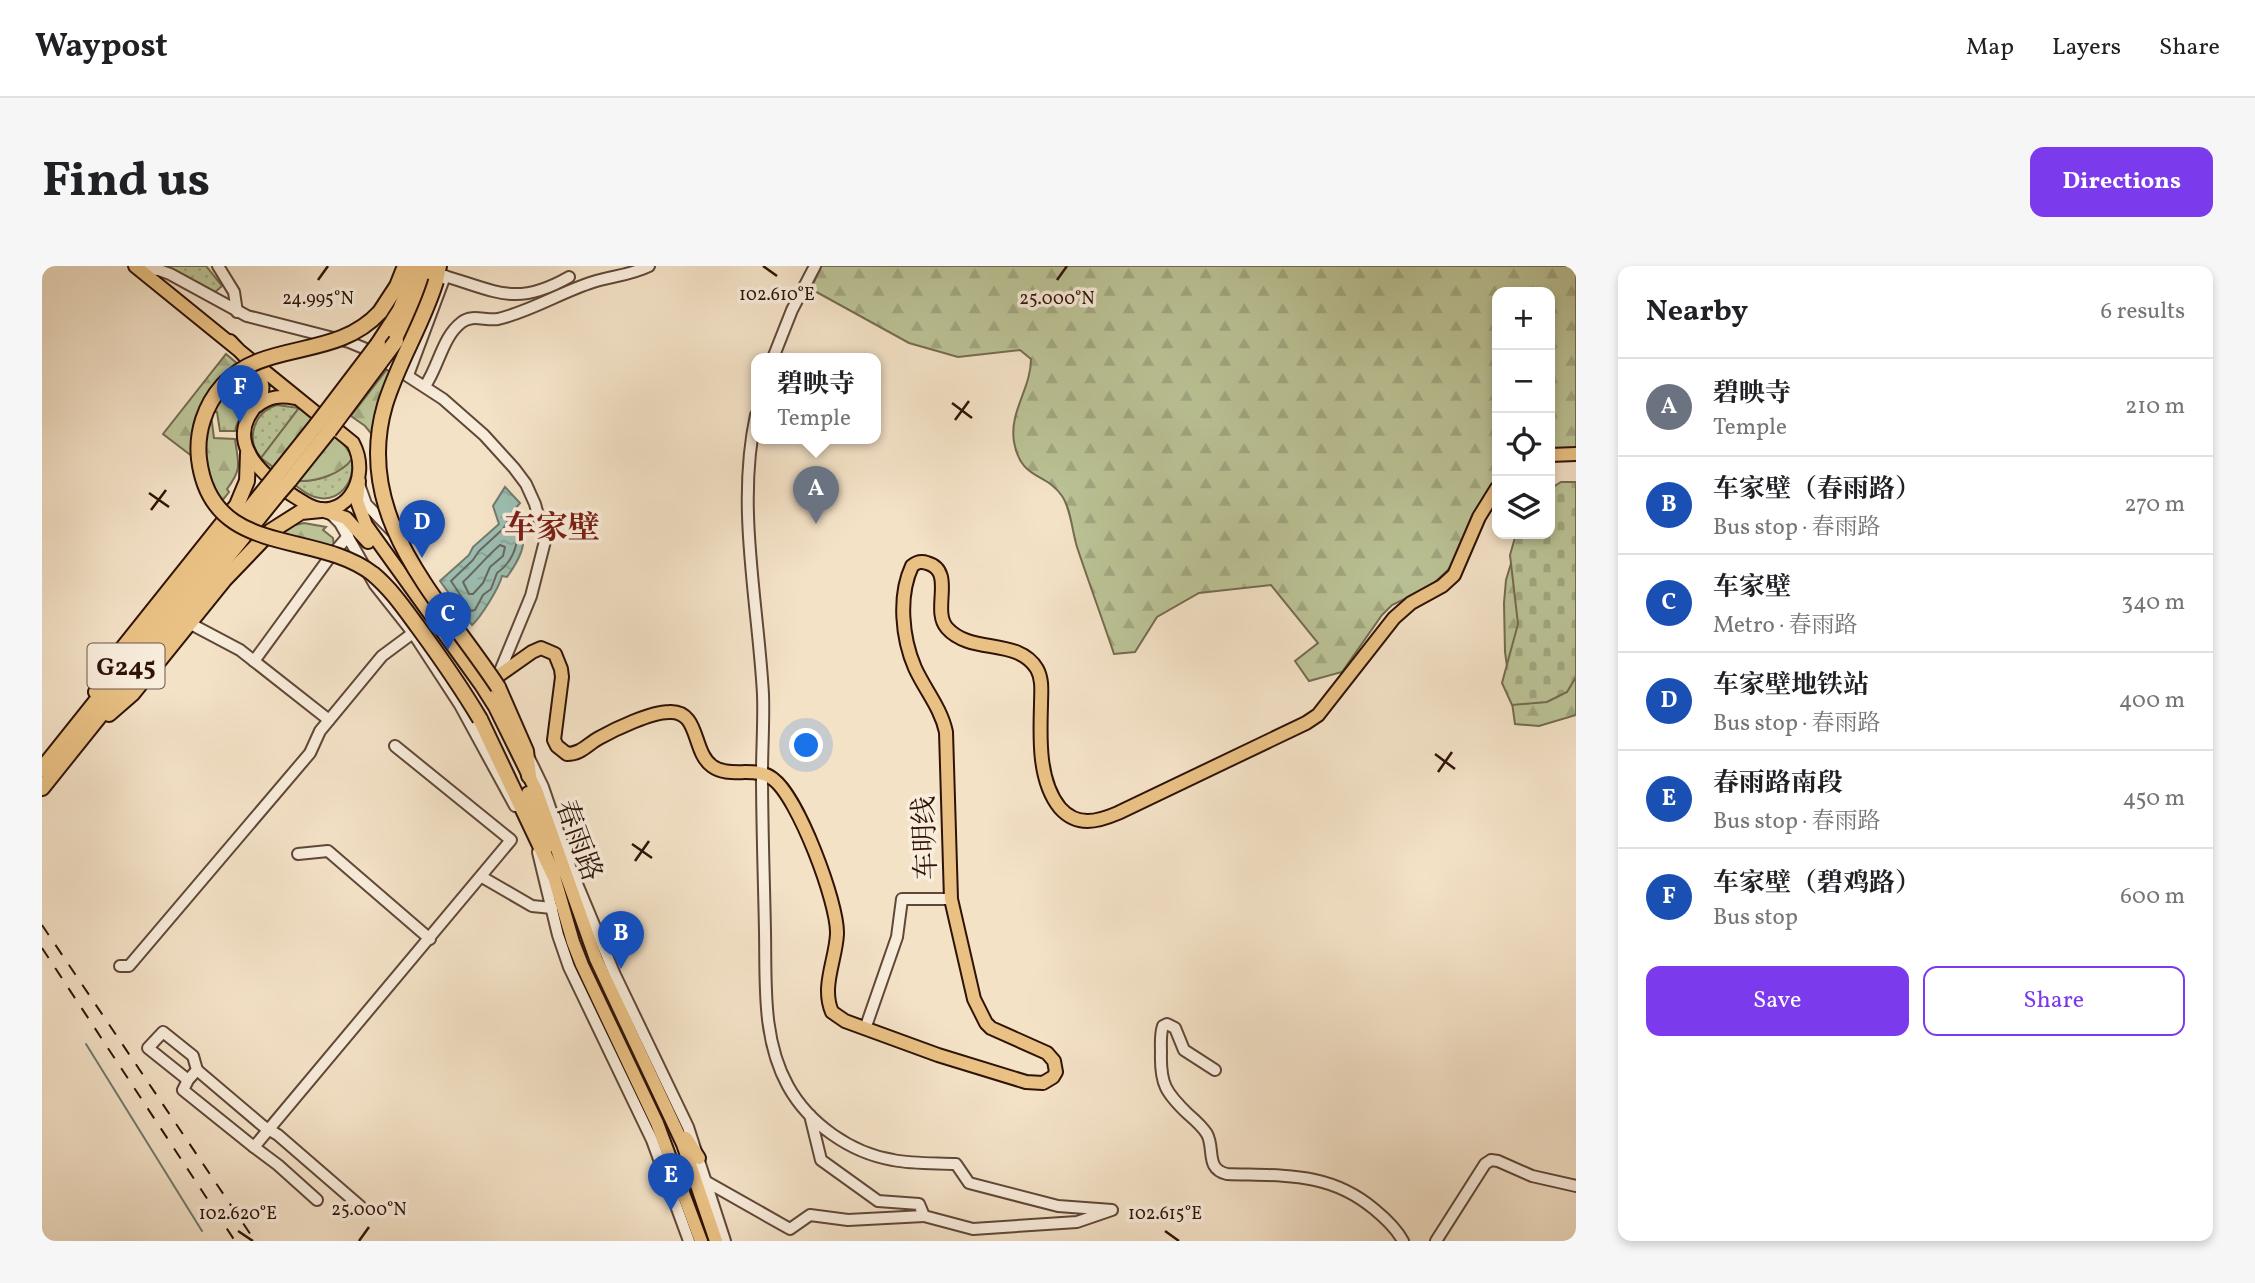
<!DOCTYPE html>
<meta charset="utf-8">
<style>
:root{--surface:#fff;--page:#f6f6f6;--text:#202124;--muted:#757577;--line:#e0e0e0;--accent:#7c3aed}
body{margin:0;font-family:Vollkorn,"Noto Serif SC",serif;background:var(--page);color:var(--text)}
.controls{position:absolute;right:21px;top:21px;display:grid;overflow:hidden;border-radius:14px;box-shadow:0 4px 10px #0003}
.controls button{width:63px;height:63px;display:grid;place-items:center;padding:0;border:0;border-bottom:2px solid var(--line);background:var(--surface);color:var(--text);font:35px sans-serif}
.you{position:absolute;left:765px;top:480px;width:24px;height:24px;margin:-18px;border:5px solid #fff;border-radius:50%;background:#1a73e8;box-shadow:0 0 0 10px #1a73e833}
.badge{display:grid;place-items:center;width:46px;height:46px;border-radius:50%;background:var(--accent);color:#fff;font-size:23px;font-weight:700}
.pin{position:absolute;translate:-50% -58px;filter:drop-shadow(0 2px 4px #0008)}
.pin::after{content:'';position:absolute;top:37px;width:24px;height:21px;background:inherit;clip-path:polygon(0 0,100% 0,50% 100%)}
.popup{position:absolute;left:709px;top:87px;width:130px;height:91px;box-sizing:border-box;display:grid;place-content:center;border-radius:14px;background:var(--surface);filter:drop-shadow(0 2px 5px #0005);font-size:23px;white-space:nowrap;color:var(--muted)}
.popup b{font-size:26px;color:var(--text)}
.popup::after{content:'';position:absolute;left:50%;top:100%;margin-left:-14px;border:14px solid transparent;border-top-color:var(--surface)}
.list{margin:0;padding:0;list-style:none}
h2{display:flex;justify-content:space-between;align-items:center;height:91px;margin:0;padding:0 28px;font-size:30px}
h2 small{font-size:23px;font-weight:400;color:var(--muted)}
.list li{display:grid;grid-template-columns:46px 1fr auto;gap:21px;align-items:center;box-sizing:border-box;height:98px;padding:0 28px;border-top:2px solid var(--line)}
.list b{display:block;font-size:26px;white-space:nowrap}
.list p{margin:0;font-size:23px;white-space:nowrap;color:var(--muted)}
.list em{font-size:23px;font-style:normal;color:var(--muted)}
.actions{display:flex;gap:14px;padding:21px 28px}
.actions a{flex:1;padding:16px 0;border:2px solid var(--accent);border-radius:14px;text-align:center;font-size:24px;color:var(--accent)}
.actions .main{background:var(--accent);color:#fff}
.icon{flex:none;width:38px;height:38px;fill:none;stroke:currentColor;stroke-width:2;stroke-linecap:round;stroke-linejoin:round}
.map{position:relative;flex:none;width:1534px;height:975px;overflow:hidden;border-radius:14px}
header{display:flex;align-items:center;gap:42px;box-sizing:border-box;height:98px;padding:0 35px;background:var(--surface);border-bottom:2px solid var(--line)}
header strong{font-size:33px}
nav{display:flex;gap:38px;margin-inline-start:auto;font-size:24px}
.intro{display:flex;align-items:center;justify-content:space-between;box-sizing:border-box;height:168px;padding:0 42px}
h1{margin:0;font-size:49px}
.button{padding:18px 32px;border-radius:14px;background:var(--accent);color:#fff;font-size:24px;font-weight:700}
main{display:flex;gap:42px;padding:0 42px}
aside{flex:1;background:var(--surface);border-radius:14px;box-shadow:0 4px 10px #0003}
.map>svg:first-child{display:block}
.grass{fill:url(#grass-dots);stroke:#756b4f;stroke-width:2}
.forest{fill:url(#forest-firs);stroke:#756b4f;stroke-width:2}
.cemetery{fill:url(#cemetery-stones);stroke:#756b4f;stroke-width:2}
.water{fill:url(#water-ripples);stroke:#707a6e;stroke-width:2}
.lines{fill:none;stroke-linecap:round;stroke-linejoin:round}
.shore{stroke:#66685d;stroke-width:2}
.stream{stroke:#707a6e;stroke-width:2}
.minor-casing{stroke:#604738;stroke-width:14}
.major-casing{stroke:#2f1308;stroke-width:16}
.highway-casing{stroke:#2f1308;stroke-width:18}
.minor{stroke:#f8ecdb;stroke-width:10}
.major{stroke:#eac184;stroke-width:12}
.highway{stroke:#eac184;stroke-width:14}
.rail{stroke:#2f1308;stroke-width:2;stroke-dasharray:12 12;stroke-linecap:butt}
.highway-bridge-casing{stroke:#2f1308;stroke-width:18;stroke-linecap:butt}
.highway-bridge{stroke:#eac184;stroke-width:14}
.ticks{fill:none;stroke:#2f1308;stroke-width:2.5}
.labels{text-anchor:middle;stroke-width:7;stroke-linejoin:round;paint-order:stroke}
.shield{fill:#f8ecdb;stroke:#6b5447;stroke-width:2}
.shield-label{font-size:26px;font-weight:bold;fill:#2f1308}
.street-label{font-size:28px;fill:#2f1308;stroke:#f8ecdb}
.quarter-label{font-size:32px;font-weight:bold;fill:#7a1f14;stroke:#f8ecdb}
.ticks-label{font-size:18px;text-anchor:middle;fill:#2f1308;stroke:#f8ecdb;stroke-width:7;stroke-linejoin:round;paint-order:stroke}
</style>
<header>
<strong>Waypost</strong>
<nav><a>Map</a><a>Layers</a><a>Share</a></nav>
</header>
<div class="intro"><h1>Find us</h1><a class="button">Directions</a></div>
<main>
<div class="map">
<svg width="1534" height="975" viewBox="0 0 1534 975">
<defs>
<pattern id="grass-dots" width="8" height="8" patternUnits="userSpaceOnUse" patternTransform="scale(1.75)"><rect width="8" height="8" fill="#bbc396"/><path d="M2 2h.1M6 6h.1" fill="none" stroke="#a1a780" stroke-width="1.8" stroke-linecap="round"/></pattern>
<pattern id="forest-firs" width="22" height="20" patternUnits="userSpaceOnUse" patternTransform="scale(1.75)"><rect width="22" height="20" fill="#bbc396"/><path d="M5 1l3.5 6h-7zM16 11l3.5 6h-7z" fill="#a1a780"/></pattern>
<pattern id="cemetery-stones" width="16" height="16" patternUnits="userSpaceOnUse" patternTransform="scale(1.75)"><rect width="16" height="16" fill="#bbc396"/><path d="M2 7V4a2 2 0 0 1 4 0v3zM10 15v-3a2 2 0 0 1 4 0v3z" fill="#a1a780"/></pattern>
<pattern id="water-ripples" width="26" height="14" patternUnits="userSpaceOnUse" patternTransform="scale(1.75)"><rect width="26" height="14" fill="#9cbeb2"/><path d="M2 4q2-2 4 0t4 0M15 11q2-2 4 0t4 0" fill="none" stroke="#87a298"/></pattern>
</defs>
<rect width="100%" height="100%" fill="#f4e2c7"/>
<filter id="stains"><feTurbulence type="fractalNoise" baseFrequency=".00286" numOctaves="4"/><feColorMatrix values="0 0 0 0 .2 0 0 0 0 .09 0 0 0 0 .02 0 0 0 .5 -.17"/></filter>
<radialGradient id="worn" r=".72"><stop offset=".6" stop-color="#630" stop-opacity="0"/><stop offset="1" stop-color="#630" stop-opacity=".3"/></radialGradient>
<!-- grass -->
<g class="grass">
<path d="M 116,0 L 164,0 L 180,20 L 171,28 Z"/>
<path d="M 235,139 L 257,142 L 219,192 C 203,173 212,146 235,139 Z"/>
<path d="M 310,193 C 314,215 297,238 273,231 C 265,229 260,224 253,219 L 256,215 C 274,216 299,208 310,193 Z"/>
</g>
<!-- forest -->
<g class="forest">
<path d="M 779,0 L 1534,0 L 1534,182 L 1508,182 L 1508,26 L 1455,26 L 1455,214 L 1410,300 L 1389,320 L 1350,339 L 1340,349 L 1300,406 L 1267,415 L 1253,395 L 1276,377 L 1229,319 L 1157,327 L 1115,351 L 1093,386 L 1072,388 C 1060,352 1047,317 1035,281 C 1030,265 1029,243 1020,230 C 1004,206 979,215 972,176 C 967,145 989,123 989,93 L 978,84 L 916,91 L 867,77 L 769,23 Z"/>
<path d="M 184,88 L 197,99 L 187,106 L 151,191 L 121,168 Z"/>
<path d="M 349,98 L 353,100 L 332,171 L 323,160 L 309,150 Z"/>
<path d="M 206,106 C 224,129 197,142 193,165 L 178,165 L 175,146 L 171,146 L 182,128 L 182,133 L 187,132 L 186,122 Z"/>
<path d="M 257,142 L 270,152 L 231,201 L 219,192 Z"/>
<path d="M 169,149 L 172,172 L 193,173 C 196,197 201,202 185,223 L 187,226 L 180,235 C 161,206 159,182 169,149 Z"/>
<path d="M 293,170 C 301,177 307,183 310,193 C 299,208 274,216 256,215 Z"/>
<path d="M 1534,229 L 1534,449 L 1497,460 L 1473,458 L 1463,386 L 1462,337 L 1464,314 L 1478,268 L 1508,268 Z"/>
<path d="M 262,257 L 284,261 L 281,264 L 291,272 L 292,281 L 238,269 L 253,259 Z"/>
</g>
<!-- cemetery -->
<path class="cemetery" d="M 1519,216 L 1534,216 L 1534,411 L 1525,426 L 1505,436 L 1470,439 L 1460,417 L 1476,358 L 1468,289 L 1474,268 L 1508,268 L 1508,223 Z"/>
<!-- water -->
<path class="water" d="M 463,221 L 478,237 L 473,243 C 485,274 485,283 465,311 L 460,310 C 457,322 439,351 430,359 L 398,315 L 427,289 L 431,281 L 457,258 L 451,240 Z"/>
<g class="lines">
<!-- shore -->
<g class="shore">
<path d="M 467,253 C 484,268 471,296 455,307 L 449,323 L 441,329 L 433,344 L 429,345 L 409,315 L 431,294 L 437,285 L 461,263 Z"/>
<path d="M 458,279 L 463,281 L 461,290 L 448,301 L 441,317 L 431,328 L 427,328 L 421,316 C 434,304 444,291 458,279 Z"/>
</g>
<!-- stream -->
<path class="stream" d="M 44,778 L 160,965"/>
<!-- minor casing -->
<g class="minor-casing">
<g id="minor">
<path d="M 176,0 L 192,26 L 195,46"/>
<path d="M 97,3 L 117,4 L 128,8 L 205,50 L 307,76 L 324,83 L 401,133 L 442,169 L 472,202 L 484,218 L 493,238 L 503,275 L 489,330 L 456,410"/>
<path d="M 395,8 C 452,23 471,43 527,11"/>
<path d="M 731,92 L 750,44 L 773,0"/>
<path d="M 366,109 L 403,10"/>
<path d="M 383,120 C 397,100 400,71 420,56 C 430,48 444,55 456,53 C 490,45 519,26 551,16 C 570,10 589,9 607,0"/>
<path d="M 714,149 C 694,240 716,336 721,428 C 722,454 720,481 720,507 C 720,560 722,613 723,666 C 724,718 720,773 746,820 C 767,858 809,887 851,894 C 871,898 893,897 914,898 L 927,917 L 1016,940 L 1070,944 L 1035,956 L 931,963 L 882,950 L 877,938 L 836,935 L 779,894 L 768,849"/>
<path d="M 318,221 L 324,238 L 351,266"/>
<path d="M 288,247 L 298,257 L 333,319 L 371,367 L 418,439 L 473,540"/>
<path d="M 147,357 L 198,384 L 287,454"/>
<path d="M 212,395 L 285,295 L 306,270"/>
<path d="M 488,494 L 501,521 L 530,606 L 573,709 L 646,861 L 683,975"/>
<path d="M 496,586 L 516,669 L 527,701 L 610,874 L 647,975"/>
<path d="M 256,588 L 286,585 L 388,673"/>
<path d="M 440,611 L 490,640 L 510,642"/>
<path d="M 78,700 L 87,700 L 268,487 L 278,465 L 340,390 L 371,367"/>
<path d="M 823,763 L 855,671 L 860,633 L 909,633"/>
<path d="M 155,804 L 221,860 L 236,869 L 318,940"/>
<path d="M 1173,804 L 1142,784 L 1133,762 L 1125,758 L 1121,760 C 1118,768 1119,778 1119,787 C 1118,818 1124,827 1146,848 C 1153,854 1160,860 1165,868 C 1173,883 1163,903 1185,908 C 1240,910 1287,905 1332,943 C 1343,952 1354,962 1361,975"/>
<path d="M 146,814 L 155,804 L 151,790 L 121,766 L 106,782 L 146,814 L 141,824 L 212,881 L 469,574 L 353,480"/>
<path d="M 212,881 L 236,899 L 275,934"/>
<path d="M 665,916 L 748,963 L 768,949 L 806,954 L 882,950"/>
<path d="M 1394,975 L 1443,898 L 1449,894 L 1456,895 L 1490,910 L 1534,920"/>
</g>
</g>
<!-- major casing -->
<g class="major-casing">
<g id="major">
<path d="M 93,0 L 311,177 C 331,214 300,260 263,237 C 236,221 188,188 206,152 C 212,140 223,131 220,118 C 216,101 199,87 188,75"/>
<path d="M 215,140 C 227,130 239,129 253,132"/>
<path d="M 1508,189 L 1534,188"/>
<path d="M 317,215 L 315,235 L 324,259 L 439,419 L 453,441 L 494,524 L 554,693 L 641,878 L 674,975"/>
<path d="M 279,244 L 304,252 L 326,276"/>
<path d="M 456,410 L 490,386 L 499,382 L 513,388 L 519,403 L 520,411 L 512,474 L 515,480 L 525,488 C 539,488 546,478 557,472 C 573,463 609,446 627,446 C 658,444 650,486 670,500 C 687,513 714,499 731,513 C 756,531 796,637 795,668 C 794,693 779,721 790,746 L 803,755 L 896,789 L 984,816 L 1001,817 L 1011,811 L 1014,806 L 1012,795 L 1005,787 L 949,762 L 944,757 L 932,733 L 909,633 L 904,466 C 899,442 883,424 873,402 C 860,372 856,330 870,300 C 875,296 879,295 885,297 C 914,305 889,344 905,362 C 929,389 976,371 995,403 C 1001,414 999,427 999,439 C 998,472 996,515 1018,542 C 1035,561 1055,556 1076,547 L 1264,457 L 1276,449 L 1352,352 L 1369,337 L 1400,320 L 1412,309 L 1437,251 L 1455,222"/>
<path d="M 486,527 L 504,582"/>
<path d="M 509,600 L 531,676 L 540,699 L 615,857 L 659,975"/>
<path d="M 644,872 L 657,892"/>
</g>
</g>
<!-- highway casing -->
<g class="highway-casing">
<g id="highway">
<path d="M 394,15 L 397,0"/>
<path d="M 338,46 L 355,20 L 363,0"/>
<path d="M 354,75 L 375,33 L 386,0"/>
<path d="M 336,78 L 358,44 L 376,0"/>
<path d="M 237,206 L 276,157"/>
<path d="M 248,214 L 287,165"/>
<path d="M 456,421 L 484,485 L 487,510"/>
<path d="M 54,426 L 72,393 L 195,239 L 205,215 L 206,187"/>
<path d="M 67,448 L 90,428 L 182,314 L 229,265 L 259,246 L 279,244"/>
<path d="M 438,453 L 512,609"/>
<path d="M 0,503 L 225,221"/>
<path d="M 0,522 L 235,229"/>
</g>
</g>
<!-- minor -->
<use href="#minor" class="minor"/>
<!-- major -->
<use href="#major" class="major"/>
<!-- highway -->
<use href="#highway" class="highway"/>
<!-- rail -->
<g class="rail">
<path d="M 0,659 L 213,975"/>
<path d="M 0,682 L 193,975"/>
</g>
<!-- highway-bridge casing -->
<g class="highway-bridge-casing">
<g id="highway-bridge">
<path d="M 394,15 C 381,58 356,96 343,139 C 310,253 399,334 456,421"/>
<path d="M 338,46 C 293,95 223,73 181,119 C 163,139 154,166 157,193 C 169,293 273,263 331,308 C 349,323 362,342 376,361 C 398,391 419,421 438,453"/>
<path d="M 276,157 L 336,78"/>
<path d="M 287,165 L 354,75"/>
<path d="M 225,221 L 237,206"/>
<path d="M 235,229 L 248,214"/>
</g>
</g>
<!-- highway-bridge -->
<use href="#highway-bridge" class="highway-bridge"/>
</g>
<!-- ticks -->
<path class="ticks" d="M 721,0 L 735,10M 276,14 L 286,0M 1015,14 L 1025,0M 910,137 L 930,152M 913,154 L 927,135M 107,227 L 127,241M 109,244 L 124,224M 1393,488 L 1413,503M 1396,506 L 1410,486M 590,578 L 610,592M 593,595 L 607,575M 196,965 L 211,975M 1123,965 L 1137,975M 317,975 L 327,961"/>
<g class="labels">
<!-- shield labels -->
<rect class="shield" x="45.5" y="377.5" width="77" height="45" rx="5"/>
<g class="shield-label">
<text x="84" y="409">G245</text>
</g>
<!-- street labels -->
<g class="street-label">
<text transform="translate(882 572) rotate(-92)" y="10">车明线</text>
<text transform="translate(538 574) rotate(70)" y="10">春雨路</text>
</g>
<!-- quarter labels -->
<g class="quarter-label">
<text x="510" y="272">车家壁</text>
</g>
</g>
<g class="ticks-label">
<text x="735" y="34">102.610°E</text>
<text x="276" y="38">24.995°N</text>
<text x="1015" y="38">25.000°N</text>
<text x="327" y="949">25.000°N</text>
<text x="196" y="953">102.620°E</text>
<text x="1123" y="953">102.615°E</text>
</g>
<rect width="100%" height="100%" filter="url(#stains)"/>
<rect width="100%" height="100%" fill="url(#worn)"/>
</svg>
<div class="controls">
<button>+</button>
<button>−</button>
<button><svg class="icon" aria-label="locate" viewBox="0 0 24 24"><circle cx="12" cy="12" r="6"/><path d="M12 2v4M12 18v4M2 12h4M18 12h4"/></svg></button>
<button><svg class="icon" aria-label="layers" viewBox="0 0 24 24"><path d="M12 4l9 5-9 5-9-5zM3 14l9 5 9-5"/></svg></button>
</div>
<div class="you"></div>
<div class="pin badge" style="left:774px;top:258px;background:#6b7280">A</div>
<div class="popup"><b>碧映寺</b>Temple</div>
<div class="pin badge" style="left:579px;top:703px;background:#1a4fb4">B</div>
<div class="pin badge" style="left:406px;top:384px;background:#1a4fb4">C</div>
<div class="pin badge" style="left:380px;top:292px;background:#1a4fb4">D</div>
<div class="pin badge" style="left:629px;top:945px;background:#1a4fb4">E</div>
<div class="pin badge" style="left:198px;top:157px;background:#1a4fb4">F</div>
</div>
<aside>
<h2>Nearby<small>6 results</small></h2>
<ul class="list">
<li><span class="badge" style="background:#6b7280">A</span><div><b>碧映寺</b><p>Temple</p></div><em>210 m</em></li>
<li><span class="badge" style="background:#1a4fb4">B</span><div><b>车家壁（春雨路）</b><p>Bus stop · 春雨路</p></div><em>270 m</em></li>
<li><span class="badge" style="background:#1a4fb4">C</span><div><b>车家壁</b><p>Metro · 春雨路</p></div><em>340 m</em></li>
<li><span class="badge" style="background:#1a4fb4">D</span><div><b>车家壁地铁站</b><p>Bus stop · 春雨路</p></div><em>400 m</em></li>
<li><span class="badge" style="background:#1a4fb4">E</span><div><b>春雨路南段</b><p>Bus stop · 春雨路</p></div><em>450 m</em></li>
<li><span class="badge" style="background:#1a4fb4">F</span><div><b>车家壁（碧鸡路）</b><p>Bus stop</p></div><em>600 m</em></li>
</ul>
<div class="actions"><a class="main">Save</a><a>Share</a></div>
</aside>
</main>
